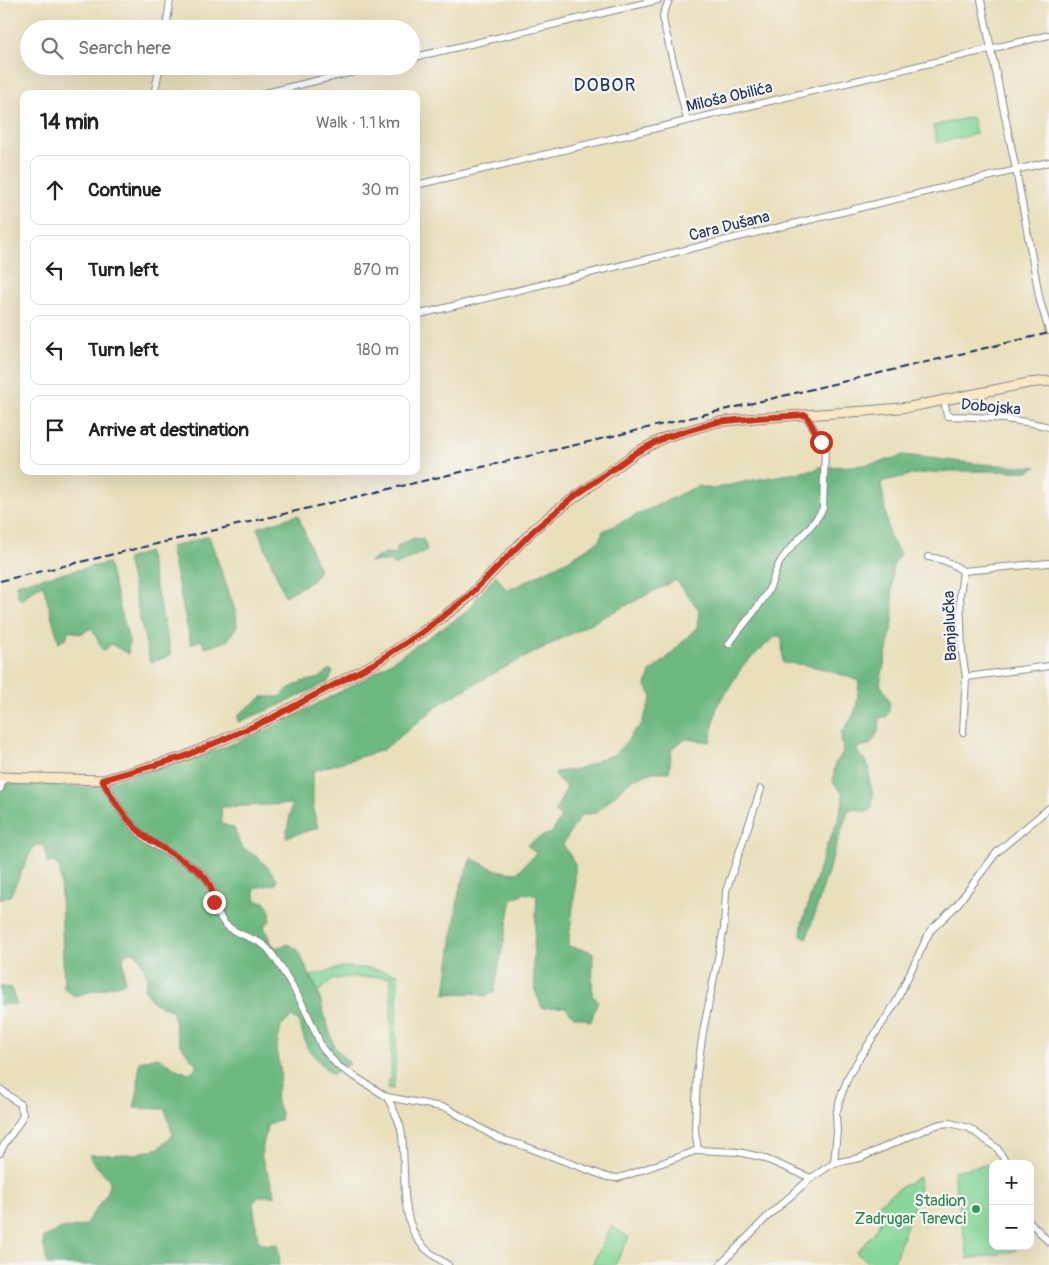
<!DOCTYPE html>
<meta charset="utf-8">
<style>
:root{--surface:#fff;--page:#f2f2f2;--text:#222;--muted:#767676;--line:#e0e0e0}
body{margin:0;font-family:Pangolin,sans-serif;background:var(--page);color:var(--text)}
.controls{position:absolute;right:15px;bottom:15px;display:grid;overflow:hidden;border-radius:10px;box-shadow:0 5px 20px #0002}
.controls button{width:45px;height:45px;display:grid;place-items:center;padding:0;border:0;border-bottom:1px solid var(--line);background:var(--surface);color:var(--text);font:25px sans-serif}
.stop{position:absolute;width:15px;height:15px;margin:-11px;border:4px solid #c8321e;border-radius:50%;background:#fff}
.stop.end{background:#c8321e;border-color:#fff;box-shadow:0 1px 5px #0008}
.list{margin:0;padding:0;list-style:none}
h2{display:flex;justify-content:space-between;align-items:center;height:65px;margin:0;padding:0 20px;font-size:21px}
h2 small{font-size:16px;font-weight:400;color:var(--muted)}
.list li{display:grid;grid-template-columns:32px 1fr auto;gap:15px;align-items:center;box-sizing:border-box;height:70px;margin:0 10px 10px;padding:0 10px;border:1px solid var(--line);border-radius:10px}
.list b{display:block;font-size:19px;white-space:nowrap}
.list em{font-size:16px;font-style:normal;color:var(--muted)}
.icon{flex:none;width:28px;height:28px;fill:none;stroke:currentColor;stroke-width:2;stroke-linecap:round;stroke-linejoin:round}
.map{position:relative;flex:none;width:1049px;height:1265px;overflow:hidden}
.search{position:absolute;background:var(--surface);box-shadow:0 5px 20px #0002;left:20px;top:20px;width:400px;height:55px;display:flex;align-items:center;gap:12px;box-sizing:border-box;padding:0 18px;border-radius:28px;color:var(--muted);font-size:19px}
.panel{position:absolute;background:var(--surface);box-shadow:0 5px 20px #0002;left:20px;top:90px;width:400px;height:385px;border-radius:10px}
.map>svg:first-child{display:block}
.green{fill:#87d898;stroke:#51847b}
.forest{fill:#6db880;stroke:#44746f}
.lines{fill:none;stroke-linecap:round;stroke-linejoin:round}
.street-casing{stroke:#82878c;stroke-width:8}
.secondary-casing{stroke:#82878c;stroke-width:11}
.street{stroke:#fff;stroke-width:6}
.secondary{stroke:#fae7c3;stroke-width:9}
.rail{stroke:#1b2f5e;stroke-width:2;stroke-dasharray:8 4;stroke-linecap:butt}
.route{stroke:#c8321e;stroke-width:6}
.leisure-dot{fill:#2e9e5b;stroke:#f6f6f2;stroke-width:2}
.labels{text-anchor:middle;stroke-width:4.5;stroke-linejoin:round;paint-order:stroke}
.street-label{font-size:16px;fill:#1b2f5e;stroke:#f6f6f2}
.leisure-label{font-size:16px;fill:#27864d;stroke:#f6f6f2;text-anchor:end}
.quarter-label{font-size:19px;letter-spacing:1px;fill:#1b2f5e;stroke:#f6f6f2}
</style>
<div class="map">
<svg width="1049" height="1265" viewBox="0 0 1049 1265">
<rect width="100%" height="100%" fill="#f6f6f2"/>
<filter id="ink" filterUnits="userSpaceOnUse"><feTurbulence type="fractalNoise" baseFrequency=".02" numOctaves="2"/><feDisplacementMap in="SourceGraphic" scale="10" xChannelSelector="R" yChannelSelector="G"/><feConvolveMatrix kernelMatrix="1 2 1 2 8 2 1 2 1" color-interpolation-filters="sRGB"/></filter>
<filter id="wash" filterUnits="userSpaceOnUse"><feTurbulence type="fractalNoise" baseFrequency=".0096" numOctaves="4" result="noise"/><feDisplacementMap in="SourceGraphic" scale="20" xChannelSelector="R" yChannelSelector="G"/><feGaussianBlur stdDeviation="1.12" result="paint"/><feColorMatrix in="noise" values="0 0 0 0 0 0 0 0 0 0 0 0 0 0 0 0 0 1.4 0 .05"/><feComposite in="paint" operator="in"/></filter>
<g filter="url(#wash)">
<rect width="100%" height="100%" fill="#e9dfbb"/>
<!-- green -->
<g class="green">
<path d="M 972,117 L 976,134 L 937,143 L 933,126 Z"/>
<path d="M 343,967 L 367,968 L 398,974 L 395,1073 L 393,1089 L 388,1089 L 391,1067 L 391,977 L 345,977 L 332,980 L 318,992 L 311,976 Z"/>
<path d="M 993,1164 L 993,1246 L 1015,1246 L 1016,1251 L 968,1259 L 953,1171 Z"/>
<path d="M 919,1177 L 920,1188 L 893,1264 L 873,1265 L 856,1253 L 874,1233 L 884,1214 L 878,1204 L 903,1186 Z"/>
<path d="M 611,1226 L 629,1237 L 615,1265 L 592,1265 Z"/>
</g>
<!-- forest -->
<g class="forest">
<path d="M 903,455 L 980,464 L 1037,467 L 1028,471 L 950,471 L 914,474 L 881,482 L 889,536 L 900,553 L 892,568 L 893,622 L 880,684 C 887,695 894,705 886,717 L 880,717 L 878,732 L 870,745 L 857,747 L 858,753 L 866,761 L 870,769 L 869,779 L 873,794 L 872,808 L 867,812 L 856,809 L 849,809 L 836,846 L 807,938 L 801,935 L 802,924 L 825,850 L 839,818 L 843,801 L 842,793 L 833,782 L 835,764 L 843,753 L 841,732 C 858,713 857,706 859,681 C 834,672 810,663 783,663 L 782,637 L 776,636 L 744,664 L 717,706 L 710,742 L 686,739 L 672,748 L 669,772 L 653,772 L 632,779 L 596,813 L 581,815 L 563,844 L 575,864 L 575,892 L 568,946 L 593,952 L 592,996 L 598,1000 L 591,1021 L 573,1016 L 565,1007 L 542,1008 L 535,990 L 533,963 L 537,896 L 524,893 L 512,899 L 494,992 L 486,996 L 473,993 L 445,994 L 459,891 L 471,858 C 486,866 500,873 517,873 L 536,853 L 527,845 L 542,836 L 552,833 L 561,817 L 555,812 L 567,787 L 555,776 L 556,772 L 574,770 L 591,764 L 602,758 L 614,755 L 628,740 L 634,731 L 641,725 L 652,697 L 646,685 L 650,672 L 665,660 L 697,627 L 699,610 L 676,580 L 498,671 L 443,702 L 383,750 L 313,771 L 313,810 L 318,828 L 286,837 L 292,804 L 221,807 L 222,824 L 234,828 L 241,847 L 259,858 L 277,878 L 276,884 L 254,888 L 256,901 L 265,902 L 270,912 L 270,921 L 264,926 L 270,941 L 276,948 L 288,944 L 297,949 L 318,992 L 334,1047 L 350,1064 L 331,1075 L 307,1048 L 299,1022 L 291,1017 L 281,1027 L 276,1050 L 281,1074 L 275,1098 L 281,1113 L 280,1120 L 267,1125 L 261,1156 L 276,1196 L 260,1196 L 253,1203 L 258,1241 L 267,1245 L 278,1244 L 280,1265 L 47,1265 L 43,1238 L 60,1229 L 84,1226 L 106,1195 L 110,1181 C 104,1172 93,1165 89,1155 L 136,1154 L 159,1148 L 173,1135 L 165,1109 L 134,1108 L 138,1089 L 139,1062 L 158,1057 L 180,1071 L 190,1073 L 198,1066 C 179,1046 176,1038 173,1011 L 153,1002 L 144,988 L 148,977 L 140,957 L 131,951 L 123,956 L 125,983 L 74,996 L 64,988 L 60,867 L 53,862 L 47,864 L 44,845 L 34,846 L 10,896 L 0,900 L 0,783 L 91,787 L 199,757 L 269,729 L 368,677 L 464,614 L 496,575 L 507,591 L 568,560 L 599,541 L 603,531 L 698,486 L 713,489 L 748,481 L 814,470 L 819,467 C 852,466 871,467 903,455 Z"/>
<path d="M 298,515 L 319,570 L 312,581 L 285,596 L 257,528 Z"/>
<path d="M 209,536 L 236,613 L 237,626 L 227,641 L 205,648 L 201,640 L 191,644 L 170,547 Z"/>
<path d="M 414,538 L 423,539 L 427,550 L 395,566 L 389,561 L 369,562 L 385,553 L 395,554 L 398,546 Z"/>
<path d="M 148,552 L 171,655 L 150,663 L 127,559 Z"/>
<path d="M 108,563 L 129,641 L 128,654 L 111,644 L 103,651 L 92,628 L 80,634 L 68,630 L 67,637 L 59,643 L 43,585 L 33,590 L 22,601 L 18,597 L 16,584 Z"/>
<path d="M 330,669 L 333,672 L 328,682 L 273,708 L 238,722 L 238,715 L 262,697 L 280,697 L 287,690 L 301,682 L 320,678 Z"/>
<path d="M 0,986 L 11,988 L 17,1005 L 2,1004 L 0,1006 Z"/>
</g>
</g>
<g filter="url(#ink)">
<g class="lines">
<!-- street casing -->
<g class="street-casing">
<g id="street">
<path d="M 669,0 L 663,15 L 664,24 L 687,120"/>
<path d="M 981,0 L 1016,170 L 1040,301 L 1049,331"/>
<path d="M 166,29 L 170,0"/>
<path d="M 411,58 L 658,0"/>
<path d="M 154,94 L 160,66"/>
<path d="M 261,94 L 378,66"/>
<path d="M 416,185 L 1049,35"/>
<path d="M 416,315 L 1049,162"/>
<path d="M 944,400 L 947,416 C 981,417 1016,418 1049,427"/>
<path d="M 928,557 C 942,558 952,563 963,571"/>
<path d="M 729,644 C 741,626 758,610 768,591 C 774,581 775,568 782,559 C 794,541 814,527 823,508 L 825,449 L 806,415"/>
<path d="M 966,677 L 1049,666"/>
<path d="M 963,732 L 966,677 L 962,652 L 960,596 L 963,571 L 1049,563"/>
<path d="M 103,780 C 116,804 131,830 155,845 C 171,855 193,863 206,878 C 216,889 212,908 224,923 C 237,937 255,936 267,948 C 272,953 276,960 280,966 C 297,992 311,1019 322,1048 L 338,1066 L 387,1097 L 447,1108 L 497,1138 L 524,1146 L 607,1177 L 618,1178 L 628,1175 L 698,1150 L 738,1152 L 761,1157 L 811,1178 L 834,1163 L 860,1158 L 926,1129 L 940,1124 L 950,1123 L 969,1128 L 997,1148 L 1007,1164"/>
<path d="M 0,789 L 4,777"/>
<path d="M 0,1089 L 20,1104 L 23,1114 C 18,1129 6,1138 0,1153"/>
<path d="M 387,1097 C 393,1108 398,1118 401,1129 C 407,1161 399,1208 416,1237 C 423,1249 436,1257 448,1265"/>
<path d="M 698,1150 L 695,1130 L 697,1074 L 703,1032 L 724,928 L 726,891 L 761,789"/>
<path d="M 834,1163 L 837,1131 L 836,1114 L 842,1093 L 849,1075 L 862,1054 L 895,1004 L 930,931 L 956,906 L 997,852 L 1049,808"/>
<path d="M 1030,1222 L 1049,1242"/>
<path d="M 720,1265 L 768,1216 L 811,1178"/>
</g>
</g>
<!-- secondary casing -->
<g class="secondary-casing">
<path id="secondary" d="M 0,777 L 103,780 L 183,757 L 270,719 L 375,663 L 421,633 L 467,599 L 533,530 L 551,515 L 637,452 L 666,437 L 717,422 L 756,418 L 866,411 L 910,407 L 1028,383 L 1049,381"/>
</g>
<!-- street -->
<use href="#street" class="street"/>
<!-- secondary -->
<use href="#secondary" class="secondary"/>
<!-- rail -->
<path class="rail" d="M 0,581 L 1049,333"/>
</g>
</g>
<g class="lines" filter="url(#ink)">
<!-- route -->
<path class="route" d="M 214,902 C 213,894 212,887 207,880 C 195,863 158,849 141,833 C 124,818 113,799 102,780 L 183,757 L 270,719 L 375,663 L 421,633 L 467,598 L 534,530 L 575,496 L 637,452 L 666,437 L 717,422 L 756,418 L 806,415 L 821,442"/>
</g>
<!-- markers -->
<circle class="leisure-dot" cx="976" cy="1209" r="5"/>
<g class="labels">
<!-- street labels -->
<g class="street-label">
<text transform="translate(729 96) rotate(-13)" y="6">Miloša Obilića</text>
<text transform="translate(729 225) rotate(-14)" y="6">Cara Dušana</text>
<text transform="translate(991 406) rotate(5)" y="6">Dobojska</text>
<text transform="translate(949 626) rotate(-92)" y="6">Banjalučka</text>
</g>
<!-- leisure labels -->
<g class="leisure-label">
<text x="966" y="1206">Stadion<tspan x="966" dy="18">Zadrugar Tarevci</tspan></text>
</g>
<!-- quarter labels -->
<g class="quarter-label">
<text x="605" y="91">DOBOR</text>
</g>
</g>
</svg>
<div class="controls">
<button>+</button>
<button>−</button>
</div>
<div class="stop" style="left:821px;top:442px"></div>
<div class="stop end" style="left:214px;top:902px"></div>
<div class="search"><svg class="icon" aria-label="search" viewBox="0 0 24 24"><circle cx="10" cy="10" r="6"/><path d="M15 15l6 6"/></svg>Search here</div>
<section class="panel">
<h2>14 min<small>Walk · 1.1 km</small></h2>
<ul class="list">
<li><svg class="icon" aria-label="ahead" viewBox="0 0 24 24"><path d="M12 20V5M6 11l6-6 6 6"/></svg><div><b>Continue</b></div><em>30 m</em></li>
<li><svg class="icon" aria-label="left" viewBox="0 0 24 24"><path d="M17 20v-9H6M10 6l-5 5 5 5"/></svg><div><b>Turn left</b></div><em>870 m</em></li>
<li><svg class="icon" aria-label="left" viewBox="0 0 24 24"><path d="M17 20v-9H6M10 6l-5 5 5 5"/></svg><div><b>Turn left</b></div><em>180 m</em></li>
<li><svg class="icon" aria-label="arrive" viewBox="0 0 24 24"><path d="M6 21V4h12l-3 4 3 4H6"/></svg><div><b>Arrive at destination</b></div></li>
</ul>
</section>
</div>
